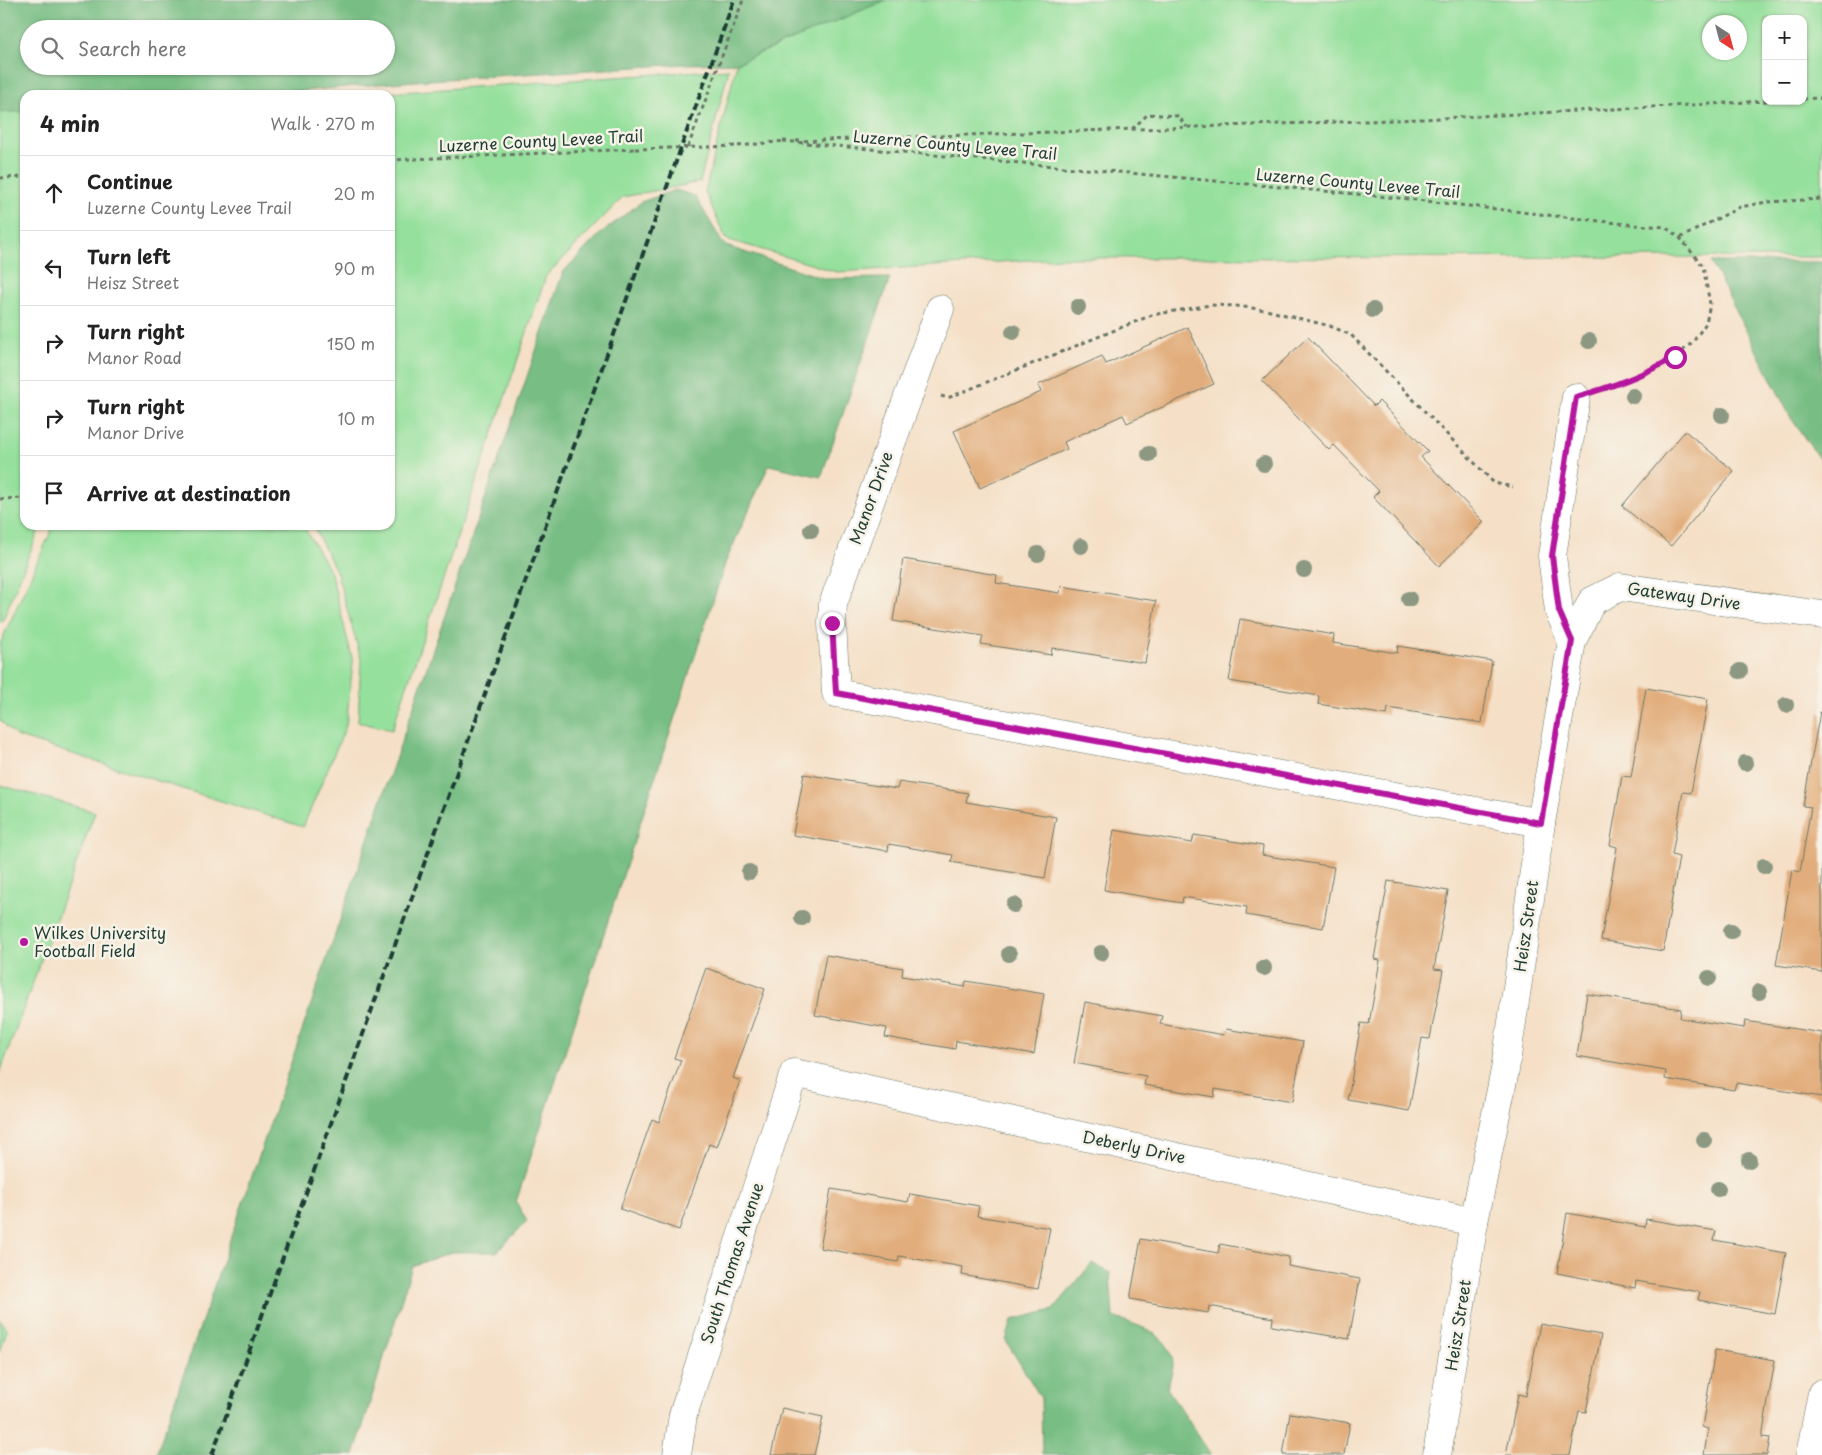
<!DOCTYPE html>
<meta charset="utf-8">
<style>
:root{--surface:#fff;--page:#f2f2f2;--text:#222;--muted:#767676;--line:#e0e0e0}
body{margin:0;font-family:"Playpen Sans",sans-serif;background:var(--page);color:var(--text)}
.controls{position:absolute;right:15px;top:15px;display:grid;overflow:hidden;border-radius:10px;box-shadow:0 1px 4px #0004}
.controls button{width:45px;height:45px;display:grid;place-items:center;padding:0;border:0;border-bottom:1px solid var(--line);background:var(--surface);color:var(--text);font:25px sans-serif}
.compass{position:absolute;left:1702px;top:15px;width:45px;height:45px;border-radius:50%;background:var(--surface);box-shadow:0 1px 4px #0004;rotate:144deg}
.stop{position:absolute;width:15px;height:15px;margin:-11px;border:4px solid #b5179e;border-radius:50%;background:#fff}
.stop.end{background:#b5179e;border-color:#fff;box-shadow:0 1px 5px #0008}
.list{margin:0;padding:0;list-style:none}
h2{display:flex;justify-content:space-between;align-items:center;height:65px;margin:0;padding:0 20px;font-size:21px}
h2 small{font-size:16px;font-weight:400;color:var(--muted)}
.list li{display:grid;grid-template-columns:32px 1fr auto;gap:15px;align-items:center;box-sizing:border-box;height:75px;padding:0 20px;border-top:1px solid var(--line)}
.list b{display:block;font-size:19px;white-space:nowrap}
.list p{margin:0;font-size:16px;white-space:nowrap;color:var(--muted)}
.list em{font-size:16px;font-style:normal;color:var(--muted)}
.icon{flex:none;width:28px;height:28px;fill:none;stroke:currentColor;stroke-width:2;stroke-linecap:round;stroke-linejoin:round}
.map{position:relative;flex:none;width:1822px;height:1455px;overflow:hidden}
.search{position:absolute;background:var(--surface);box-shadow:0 1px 4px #0004;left:20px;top:20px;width:375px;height:55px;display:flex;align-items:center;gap:12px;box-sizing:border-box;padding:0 18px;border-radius:28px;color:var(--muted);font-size:19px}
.panel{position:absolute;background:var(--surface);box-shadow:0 1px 4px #0004;left:20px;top:90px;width:375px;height:440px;border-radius:15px}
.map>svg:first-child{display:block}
.green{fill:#95e09c;stroke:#5a8e68;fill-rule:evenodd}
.forest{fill:#78be84;stroke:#4c7e5c;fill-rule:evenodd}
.building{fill:#e2ad7b}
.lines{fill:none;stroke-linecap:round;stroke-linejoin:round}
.minor-casing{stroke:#6a7667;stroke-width:29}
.path{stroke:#6a7667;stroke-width:3;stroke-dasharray:4 4;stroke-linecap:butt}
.minor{stroke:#fff;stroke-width:28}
.rail{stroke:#1f3d34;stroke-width:4;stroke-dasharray:8 4;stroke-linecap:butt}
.path-bridge{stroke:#6a7667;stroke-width:3;stroke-dasharray:4 4;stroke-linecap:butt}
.tree{fill:#8c9882}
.route{stroke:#b5179e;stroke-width:6}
.poi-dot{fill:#b5179e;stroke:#f7f3e8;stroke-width:2}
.labels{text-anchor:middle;stroke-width:5;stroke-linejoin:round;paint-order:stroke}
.street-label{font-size:16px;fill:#1f3d34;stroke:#f7f3e8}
.poi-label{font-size:16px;fill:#1f3d34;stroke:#f7f3e8;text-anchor:start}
</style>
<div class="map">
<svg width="1822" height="1455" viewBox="0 0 1822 1455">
<rect width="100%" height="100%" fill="#f7f3e8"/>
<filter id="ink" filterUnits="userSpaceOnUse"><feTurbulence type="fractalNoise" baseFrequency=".02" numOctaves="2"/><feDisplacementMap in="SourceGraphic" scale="10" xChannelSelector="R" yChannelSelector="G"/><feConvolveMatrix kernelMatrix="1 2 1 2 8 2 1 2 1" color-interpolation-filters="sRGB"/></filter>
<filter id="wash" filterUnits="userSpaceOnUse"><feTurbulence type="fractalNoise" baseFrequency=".0096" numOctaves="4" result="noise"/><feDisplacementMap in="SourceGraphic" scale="20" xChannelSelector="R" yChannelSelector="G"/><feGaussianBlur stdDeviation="1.12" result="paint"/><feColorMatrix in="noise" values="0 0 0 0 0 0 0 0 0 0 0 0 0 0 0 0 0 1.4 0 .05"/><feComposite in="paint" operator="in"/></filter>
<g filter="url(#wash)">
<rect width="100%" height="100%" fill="#f5e0c7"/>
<!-- green -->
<g class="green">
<path d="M 0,0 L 29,29 L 29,66 L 25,95 L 25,525 L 41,525 L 2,622 L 0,622 Z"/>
<path d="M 886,0 L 1822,0 L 1822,257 L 1063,258 L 837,272 L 726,239 L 705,192 L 737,63 ZM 1766,19 L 1803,19 L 1803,101 L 1766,101 ZM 1710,22 L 1740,22 L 1740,52 L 1710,52 Z"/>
<path d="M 729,69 L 700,182 L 623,197 L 546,276 L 392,730 L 358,722 L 361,659 L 337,573 L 313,525 L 390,525 L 390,95 L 359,95 Z"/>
<path d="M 54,525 L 303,525 L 331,573 L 353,662 L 346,726 L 303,827 L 16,736 L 0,720 L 0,644 Z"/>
<path d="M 0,785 L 95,812 L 0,1073 Z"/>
<path d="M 0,1320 L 7,1330 L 0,1352 Z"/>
</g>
<!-- forest -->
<g class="forest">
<path d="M 0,0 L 886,0 L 737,63 L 684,64 L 415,81 L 256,95 L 25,95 L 25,112 L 0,112 ZM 29,29 L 386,29 L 386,66 L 29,66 Z"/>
<path d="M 675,190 L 695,196 L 722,242 L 726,246 L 826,279 L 890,278 L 821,477 L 769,465 L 726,561 L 516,1202 L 527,1221 L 497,1252 L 452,1252 L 412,1266 L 354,1455 L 156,1455 L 563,272 L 600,234 L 641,202 Z"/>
<path d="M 1711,262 L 1822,262 L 1822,463 L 1791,418 Z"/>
<path d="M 1092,1263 L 1110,1273 L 1113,1317 C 1138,1326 1171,1332 1173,1365 C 1173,1372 1169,1381 1167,1388 L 1211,1455 L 1042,1455 L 1041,1398 L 1006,1341 L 1012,1320 L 1053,1310 Z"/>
</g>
<g id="blocks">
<!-- building -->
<g class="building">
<path d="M 1188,327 L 1214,384 L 1127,423 L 1123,415 L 1064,442 L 1067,449 L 980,488 L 954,431 L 1041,392 L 1038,385 L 1102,356 L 1106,364 Z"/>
<path d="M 1308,337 L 1374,406 L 1379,401 L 1428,451 L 1421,457 L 1484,522 L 1439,566 L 1373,497 L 1379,491 L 1334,445 L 1329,450 L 1262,381 Z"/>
<path d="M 1685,431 L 1734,471 L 1671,546 L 1622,506 Z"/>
<path d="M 903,559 L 997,575 L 996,583 L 1060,593 L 1061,586 L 1156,601 L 1145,663 L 1052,648 L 1051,655 L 981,644 L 983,636 L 893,621 Z"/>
<path d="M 1240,619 L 1334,635 L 1333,643 L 1397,653 L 1398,646 L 1492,661 L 1482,723 L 1388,708 L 1387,715 L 1318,704 L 1319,696 L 1229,681 Z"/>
<path d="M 1646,688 L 1708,699 L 1691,793 L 1683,792 L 1672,855 L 1679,857 L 1663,951 L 1601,940 L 1617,847 L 1610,845 L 1622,776 L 1631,777 Z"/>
<path d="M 1820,712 L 1822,713 L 1822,972 L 1776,965 L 1792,870 L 1800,872 L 1811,807 L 1803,806 Z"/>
<path d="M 804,774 L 897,789 L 899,782 L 968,793 L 966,802 L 1056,817 L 1045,878 L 951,862 L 953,855 L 889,844 L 888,851 L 793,835 Z"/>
<path d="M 1114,830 L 1192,843 L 1194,835 L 1263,846 L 1262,855 L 1334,867 L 1323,928 L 1246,915 L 1247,907 L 1183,897 L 1182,903 L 1104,890 Z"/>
<path d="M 1388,881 L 1448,891 L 1434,969 L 1443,970 L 1430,1039 L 1422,1038 L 1409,1111 L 1348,1100 L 1361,1023 L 1369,1024 L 1380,960 L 1374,959 Z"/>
<path d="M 826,955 L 903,968 L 902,976 L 965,987 L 966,981 L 1044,994 L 1034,1054 L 956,1041 L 955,1049 L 885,1037 L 887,1028 L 815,1015 Z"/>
<path d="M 706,968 L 765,989 L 733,1078 L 740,1081 L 717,1147 L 709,1144 L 679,1230 L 620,1209 L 652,1119 L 659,1122 L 681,1060 L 674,1058 Z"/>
<path d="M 1587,994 L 1681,1009 L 1680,1018 L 1744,1028 L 1745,1021 L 1822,1033 L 1822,1097 L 1736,1083 L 1734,1090 L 1665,1079 L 1666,1071 L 1577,1056 Z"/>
<path d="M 1085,1002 L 1162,1016 L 1160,1024 L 1224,1035 L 1226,1029 L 1303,1042 L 1292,1102 L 1215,1089 L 1214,1097 L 1144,1085 L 1146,1076 L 1074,1063 Z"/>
<path d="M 831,1189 L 908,1202 L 910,1194 L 979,1206 L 977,1216 L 1050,1228 L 1038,1289 L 962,1275 L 963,1267 L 899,1256 L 898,1262 L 820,1248 Z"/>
<path d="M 1567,1213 L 1645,1227 L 1646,1219 L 1716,1231 L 1714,1240 L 1786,1253 L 1775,1314 L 1698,1300 L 1700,1292 L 1636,1281 L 1635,1288 L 1557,1273 Z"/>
<path d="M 1141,1239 L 1218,1253 L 1220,1244 L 1289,1257 L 1288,1266 L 1360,1279 L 1349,1339 L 1272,1326 L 1273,1318 L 1209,1306 L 1208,1313 L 1130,1299 Z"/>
<path d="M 1540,1324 L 1601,1335 L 1586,1412 L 1579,1411 L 1570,1455 L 1506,1455 L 1518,1394 L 1526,1396 Z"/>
<path d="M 1715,1350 L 1775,1360 L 1762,1437 L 1770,1438 L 1767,1455 L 1704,1455 L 1708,1429 L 1702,1427 Z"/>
<path d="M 782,1408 L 823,1417 L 814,1455 L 771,1455 Z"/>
<path d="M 1290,1413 L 1350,1423 L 1344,1455 L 1283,1455 Z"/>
</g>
</g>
</g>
<g filter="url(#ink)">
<use href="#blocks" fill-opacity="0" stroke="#6a7667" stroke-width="1"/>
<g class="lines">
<!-- minor casing -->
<g class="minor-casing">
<g id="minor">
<path d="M 940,309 L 833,604 L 832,623 L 836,693 L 1541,823"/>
<path d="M 1572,641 L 1592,601 L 1620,587 L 1822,615"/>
<path d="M 677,1455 L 683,1415 L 794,1073 L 1474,1222"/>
<path d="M 1437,1455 L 1474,1222 L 1505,1070 L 1541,823 L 1572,641 L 1559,611 L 1552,556 L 1576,397"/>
<path d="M 1810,1455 L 1822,1393"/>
</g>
</g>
<!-- path -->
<g class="path">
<path d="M 1803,99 L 1822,98"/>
<path d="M 1132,129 L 1148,114 L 1178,116 L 1187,127"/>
<path d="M 783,141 L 1399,198 L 1635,225 L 1665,227 L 1680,238 L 1703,266 L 1710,304 L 1706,323 L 1693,342 L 1675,357 L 1654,369 L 1603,390"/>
<path d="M 796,141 L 1422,119 L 1767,101"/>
<path d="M 738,146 L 785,141"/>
<path d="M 688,147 L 743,0"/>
<path d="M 390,160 L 635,149"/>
<path d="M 0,178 L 25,177"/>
<path d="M 1680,238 L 1740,207 L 1767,202 L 1822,199"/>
<path d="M 941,396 L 948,398 L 1152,315 L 1210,305 L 1236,306 L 1266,310 L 1330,326 L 1351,335 L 1494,483 L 1513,487"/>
<path d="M 0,499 L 25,498"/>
</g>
<!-- minor -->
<use href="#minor" class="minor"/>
<!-- rail -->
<path class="rail" d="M 212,1455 L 734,0"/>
<!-- path-bridge -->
<path class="path-bridge" d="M 635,149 L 738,146"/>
</g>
<!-- trees -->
<g class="tree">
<circle cx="1078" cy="307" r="8"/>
<circle cx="1373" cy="310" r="8"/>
<circle cx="1013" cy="332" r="8"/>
<circle cx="1589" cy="341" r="8"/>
<circle cx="1633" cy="396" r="8"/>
<circle cx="1722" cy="415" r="8"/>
<circle cx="1149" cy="454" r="8"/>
<circle cx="1264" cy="464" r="8"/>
<circle cx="811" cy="530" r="8"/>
<circle cx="1081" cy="546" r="8"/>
<circle cx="1038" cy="554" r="8"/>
<circle cx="1304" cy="570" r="8"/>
<circle cx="1409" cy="599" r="8"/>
<circle cx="1740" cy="671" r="8"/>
<circle cx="1786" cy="705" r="8"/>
<circle cx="1745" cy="763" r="8"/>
<circle cx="1764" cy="866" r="8"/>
<circle cx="749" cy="872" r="8"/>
<circle cx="1014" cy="905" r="8"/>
<circle cx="802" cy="918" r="8"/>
<circle cx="1731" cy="931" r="8"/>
<circle cx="1101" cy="953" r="8"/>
<circle cx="1009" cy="954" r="8"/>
<circle cx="1264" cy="968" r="8"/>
<circle cx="1709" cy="978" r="8"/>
<circle cx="1759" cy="992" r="8"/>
<circle cx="1704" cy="1140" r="8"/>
<circle cx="1749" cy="1160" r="8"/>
<circle cx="1718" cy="1189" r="8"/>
</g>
</g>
<g class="lines" filter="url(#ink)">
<!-- route -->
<path class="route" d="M 832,623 L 836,693 L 1541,823 L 1572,641 L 1559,611 L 1552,556 L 1576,397 C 1612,387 1642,376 1675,357"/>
</g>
<!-- markers -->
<circle class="poi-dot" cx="24" cy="942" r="5"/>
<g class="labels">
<!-- street labels -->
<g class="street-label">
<text transform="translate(541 141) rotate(-3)" y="6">Luzerne County Levee Trail</text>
<text transform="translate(955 145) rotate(5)" y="6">Luzerne County Levee Trail</text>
<text transform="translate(1358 183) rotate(5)" y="6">Luzerne County Levee Trail</text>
<text transform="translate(871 498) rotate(-70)" y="6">Manor Drive</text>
<text transform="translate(1684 596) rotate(8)" y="6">Gateway Drive</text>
<text transform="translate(1526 926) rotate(-82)" y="6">Heisz Street</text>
<text transform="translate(1134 1147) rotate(12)" y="6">Deberly Drive</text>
<text transform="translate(732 1263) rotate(-72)" y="6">South Thomas Avenue</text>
<text transform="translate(1458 1325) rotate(-81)" y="6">Heisz Street</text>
</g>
<!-- poi labels -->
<g class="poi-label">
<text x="34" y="939">Wilkes University<tspan x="34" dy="18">Football Field</tspan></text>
</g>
</g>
</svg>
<div class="controls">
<button>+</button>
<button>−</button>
</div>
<svg class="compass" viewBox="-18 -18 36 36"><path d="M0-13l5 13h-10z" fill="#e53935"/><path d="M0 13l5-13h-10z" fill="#767676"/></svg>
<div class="stop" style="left:1675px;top:357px"></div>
<div class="stop end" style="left:832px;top:623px"></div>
<div class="search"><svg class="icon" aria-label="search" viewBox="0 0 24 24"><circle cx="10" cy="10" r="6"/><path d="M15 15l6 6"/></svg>Search here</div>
<section class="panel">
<h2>4 min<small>Walk · 270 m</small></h2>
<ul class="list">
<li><svg class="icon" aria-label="ahead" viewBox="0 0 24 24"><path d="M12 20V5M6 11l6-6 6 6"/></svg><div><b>Continue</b><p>Luzerne County Levee Trail</p></div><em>20 m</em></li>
<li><svg class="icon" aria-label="left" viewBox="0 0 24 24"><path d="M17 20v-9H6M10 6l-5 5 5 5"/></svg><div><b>Turn left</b><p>Heisz Street</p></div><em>90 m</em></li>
<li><svg class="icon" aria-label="right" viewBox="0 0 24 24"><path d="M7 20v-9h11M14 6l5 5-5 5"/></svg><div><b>Turn right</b><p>Manor Road</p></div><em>150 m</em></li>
<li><svg class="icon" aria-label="right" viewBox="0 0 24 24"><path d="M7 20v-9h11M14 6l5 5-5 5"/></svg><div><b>Turn right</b><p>Manor Drive</p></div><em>10 m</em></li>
<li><svg class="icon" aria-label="arrive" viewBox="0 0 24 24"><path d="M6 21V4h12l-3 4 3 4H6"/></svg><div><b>Arrive at destination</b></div></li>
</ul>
</section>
</div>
